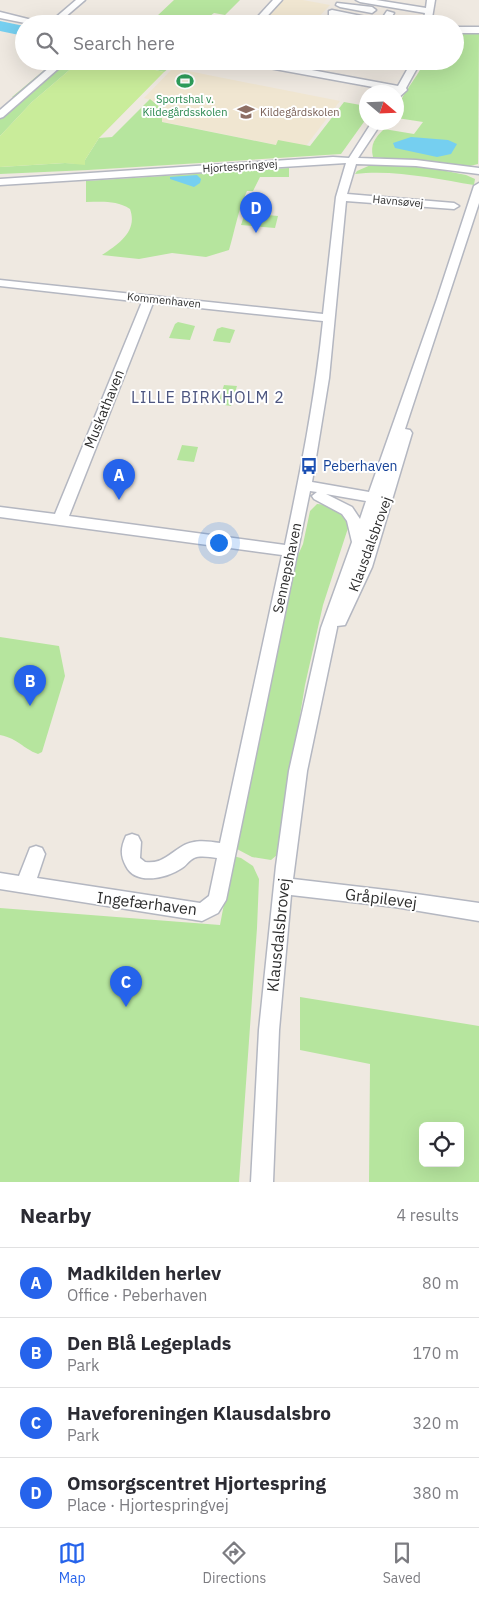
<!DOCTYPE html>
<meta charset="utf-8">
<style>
:root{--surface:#fff;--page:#f7f7f7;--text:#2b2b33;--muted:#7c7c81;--line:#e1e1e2;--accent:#2563eb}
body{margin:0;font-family:"IBM Plex Sans",sans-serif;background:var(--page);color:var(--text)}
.controls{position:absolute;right:15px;bottom:15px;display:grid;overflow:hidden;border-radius:8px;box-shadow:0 5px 20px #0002}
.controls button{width:45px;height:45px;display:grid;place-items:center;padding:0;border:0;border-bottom:1px solid var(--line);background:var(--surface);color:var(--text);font:25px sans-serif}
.compass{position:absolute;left:359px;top:85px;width:45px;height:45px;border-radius:50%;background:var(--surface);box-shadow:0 5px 20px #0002;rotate:109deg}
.you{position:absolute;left:218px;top:542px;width:18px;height:18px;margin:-12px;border:4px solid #fff;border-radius:50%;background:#1a73e8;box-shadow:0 0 0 8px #1a73e833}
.badge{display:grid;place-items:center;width:32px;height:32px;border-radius:50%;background:var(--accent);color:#fff;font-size:16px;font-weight:700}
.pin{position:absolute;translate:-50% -41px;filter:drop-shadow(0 1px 2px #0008)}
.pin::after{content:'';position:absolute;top:26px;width:18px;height:15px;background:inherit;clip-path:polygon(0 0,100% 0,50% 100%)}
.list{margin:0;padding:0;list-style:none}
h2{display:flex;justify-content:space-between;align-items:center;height:65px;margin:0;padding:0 20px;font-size:21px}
h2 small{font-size:16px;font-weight:400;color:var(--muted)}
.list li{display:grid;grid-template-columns:32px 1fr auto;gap:15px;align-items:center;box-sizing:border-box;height:70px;padding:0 20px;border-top:1px solid var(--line)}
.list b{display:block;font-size:19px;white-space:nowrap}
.list p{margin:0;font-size:16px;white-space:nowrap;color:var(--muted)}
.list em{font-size:16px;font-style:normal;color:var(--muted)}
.icon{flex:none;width:28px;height:28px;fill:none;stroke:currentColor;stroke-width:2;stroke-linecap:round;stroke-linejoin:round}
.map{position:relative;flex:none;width:479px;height:1182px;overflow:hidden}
.search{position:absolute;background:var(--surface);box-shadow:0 5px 20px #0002;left:15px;right:15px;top:15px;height:55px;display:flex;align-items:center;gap:12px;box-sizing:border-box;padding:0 18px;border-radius:28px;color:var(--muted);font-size:19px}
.sheet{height:345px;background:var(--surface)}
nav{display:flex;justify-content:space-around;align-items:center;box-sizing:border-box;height:70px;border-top:1px solid var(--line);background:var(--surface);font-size:14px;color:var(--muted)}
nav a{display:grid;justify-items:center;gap:2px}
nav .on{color:var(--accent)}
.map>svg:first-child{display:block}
.education{fill:#f0e6d1}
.green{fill:#b6e59e;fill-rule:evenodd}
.pitch{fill:#c9ec9a}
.water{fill:#75cff0}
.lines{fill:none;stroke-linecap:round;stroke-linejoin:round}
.minor-casing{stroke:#b4b7c1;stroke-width:3}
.minor{fill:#fff;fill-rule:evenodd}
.labels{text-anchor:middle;stroke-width:4;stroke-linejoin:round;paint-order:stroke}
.far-leisure-label{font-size:11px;fill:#27864d;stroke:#fff}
.far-education-label{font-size:11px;fill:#785e54;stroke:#fff;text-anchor:start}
.far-street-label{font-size:11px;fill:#2e2e2e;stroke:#fff}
.street-label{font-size:14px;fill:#2e2e2e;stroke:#fff}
.transit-label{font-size:14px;fill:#164399;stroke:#fff;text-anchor:start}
.quarter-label{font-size:16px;letter-spacing:1px;fill:#4d5680;stroke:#fff}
.near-street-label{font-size:16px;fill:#2e2e2e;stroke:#fff}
</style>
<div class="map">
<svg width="479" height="1182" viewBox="0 0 479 1182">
<rect width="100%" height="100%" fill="#efe9e1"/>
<!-- education -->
<g class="education">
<path d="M 282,0 L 303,0 L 330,5 L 312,24 L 261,23 Z"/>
<path d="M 173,68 L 340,101 L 306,146 L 277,145 L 154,120 L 165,105 L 144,98 Z"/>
</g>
<!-- green -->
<g class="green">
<path d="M 174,0 L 240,0 L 225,15 L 214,13 L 210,16 L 221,18 L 215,24 L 195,24 L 156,17 Z"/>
<path d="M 455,33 L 479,33 L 478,164 L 470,166 L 373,157 C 370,144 375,138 384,129 L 414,134 L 423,122 L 397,118 C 396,97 417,81 424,61 L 455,61 Z"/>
<path d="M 55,61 L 80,61 L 32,102 L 0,136 L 0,118 L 22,99 L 12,97 Z"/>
<path d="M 116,61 L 151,61 L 173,65 L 164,72 Z"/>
<path d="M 150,99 L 162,109 L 162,122 L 276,145 L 278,140 L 310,146 L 344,102 L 366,106 L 366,119 L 341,154 L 88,170 L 0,174 L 0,167 L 65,163 L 85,164 L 85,160 L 99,138 L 112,137 Z"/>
<path d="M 373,164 L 431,168 L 466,175 L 475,179 L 474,185 C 438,179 392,169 355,174 L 357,171 Z"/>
<path d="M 289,168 L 289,177 L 260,177 L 253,191 L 247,191 C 238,210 235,230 229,250 L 206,257 L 172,253 L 139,259 L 102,255 C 119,244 138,231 130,209 C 116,200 102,202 86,202 L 86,181 Z"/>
<path d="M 245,213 L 278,216 L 275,228 L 241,225 Z"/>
<path d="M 178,322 L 195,326 L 190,340 L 169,338 L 175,324 Z"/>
<path d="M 222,327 L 235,330 L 230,343 L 213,341 L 217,329 Z"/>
<path d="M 224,385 L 237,386 L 231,406 L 218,404 Z"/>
<path d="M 182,445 L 198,447 L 194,462 L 177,460 Z"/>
<path d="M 317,504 C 332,505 345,509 349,525 L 323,605 L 305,685 L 277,855 L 271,860 L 252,857 L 235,848 L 294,564 L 303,544 L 310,511 Z"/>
<path d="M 0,637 L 59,646 L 65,676 L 42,752 L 38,754 C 22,748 19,739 0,735 Z"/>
<path d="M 233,856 L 241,858 L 253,866 L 259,879 L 257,928 L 239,1182 L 0,1182 L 0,908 L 220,925 Z"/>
<path d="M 300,997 L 479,1026 L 479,1182 L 369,1182 L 370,1064 L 300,1050 ZM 423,1126 L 460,1126 L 460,1163 L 423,1163 Z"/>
</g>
<!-- pitch -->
<path class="pitch" d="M 80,61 L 116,61 L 164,72 L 99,138 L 85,160 L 85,165 L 65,163 L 0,167 L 0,136 L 32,102 Z"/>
<!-- water -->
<g class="water">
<path d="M 0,21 L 24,26 L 24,36 L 0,31 Z"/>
<path d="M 411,137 L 448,140 L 457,144 L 451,154 L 437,157 L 395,148 L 393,143 Z"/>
<path d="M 197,175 L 201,179 L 200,183 L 194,187 L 170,179 L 170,177 Z"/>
</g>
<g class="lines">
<!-- minor casing -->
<g class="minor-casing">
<g id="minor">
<path d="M 76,0 L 85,0 L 57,24 L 30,24 L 0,18 L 0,12 L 48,24 Z"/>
<path d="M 273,0 L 282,0 L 260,24 L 251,24 Z"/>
<path d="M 356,0 L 376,0 L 426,8 L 427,0 L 435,0 L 431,24 L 423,24 L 425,13 L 360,2 Z"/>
<path d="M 337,3 L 372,7 L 376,10 L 372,13 L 340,7 L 336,5 Z"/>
<path d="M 332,10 L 381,20 L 387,11 L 394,13 L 387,24 L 374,24 L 329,15 L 329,11 Z"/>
<rect x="455" y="27" width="24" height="6"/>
<path d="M 57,61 L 67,61 L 3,117 L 0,118 L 0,110 Z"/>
<path d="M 243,61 L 263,61 L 398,86 L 412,61 L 421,61 L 406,88 L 407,90 L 396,100 L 396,92 L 395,91 L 247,64 Z"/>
<path d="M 372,122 L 382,122 L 358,158 L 416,160 L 479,168 L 479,174 L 416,166 L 356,164 L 347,194 L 454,203 L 459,206 L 454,209 L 346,201 L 329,378 L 312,482 L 369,492 L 437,299 L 474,186 L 479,183 L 479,203 L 405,429 L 410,430 L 412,433 L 372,567 L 345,625 L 337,626 L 337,628 L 307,771 L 293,879 L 395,891 L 479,903 L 479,921 L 395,907 L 291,895 L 279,1030 L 273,1182 L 251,1182 L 259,1030 L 276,866 L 289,771 L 321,628 L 352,542 L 347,521 L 342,514 L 314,499 L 312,496 L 317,492 L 310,491 L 226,900 L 218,913 L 202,921 L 0,889 L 0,873 L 19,876 L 30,848 L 36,846 L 42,848 L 45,854 L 37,878 L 200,903 L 209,896 L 217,858 C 210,857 200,855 194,858 C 189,860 186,866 182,868 C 167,878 136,886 126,866 C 120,855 121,847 126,836 L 132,834 L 138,836 L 141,842 L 140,858 L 145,862 C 162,864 168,855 181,847 C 193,839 207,841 220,843 L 282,555 L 0,517 L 0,507 L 55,514 L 142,302 L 0,286 L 0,280 L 323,314 L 336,197 L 346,163 L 0,185 L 0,179 L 333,157 L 349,158 ZM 153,303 L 323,321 C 315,399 301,469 285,545 L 69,516 ZM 326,494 L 366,501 L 360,519 L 352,507 Z"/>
</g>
</g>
<!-- minor -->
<use href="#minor" class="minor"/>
</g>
<!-- icons -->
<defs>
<g id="stadium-bare" transform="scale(1.35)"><path d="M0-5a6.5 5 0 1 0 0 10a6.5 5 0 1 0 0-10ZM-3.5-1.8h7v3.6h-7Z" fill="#2e9e5b" stroke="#fff" stroke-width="2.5" paint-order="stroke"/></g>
<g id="school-bare" transform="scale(1.35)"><path d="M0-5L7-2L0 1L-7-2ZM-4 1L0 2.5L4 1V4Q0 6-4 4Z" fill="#8d6e63" stroke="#fff" stroke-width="2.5" paint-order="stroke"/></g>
<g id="bus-bare" transform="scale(1.35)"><path d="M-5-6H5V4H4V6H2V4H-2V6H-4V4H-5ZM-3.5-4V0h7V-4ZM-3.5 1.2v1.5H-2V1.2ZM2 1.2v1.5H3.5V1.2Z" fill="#1a4fb4" stroke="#fff" stroke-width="2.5" paint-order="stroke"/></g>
</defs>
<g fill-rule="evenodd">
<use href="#stadium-bare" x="185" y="81"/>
<use href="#school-bare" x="246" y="112"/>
<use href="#bus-bare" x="309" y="466"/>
</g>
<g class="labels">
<!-- far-leisure labels -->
<g class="far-leisure-label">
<text x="185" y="103">Sportshal v.<tspan x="185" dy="13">Kildegårdsskolen</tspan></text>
</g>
<!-- far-education labels -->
<g class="far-education-label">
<text x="260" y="116">Kildegårdskolen</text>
</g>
<!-- far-street labels -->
<g class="far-street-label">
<text transform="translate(240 166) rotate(-4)" y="4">Hjortespringvej</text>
<text transform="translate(398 201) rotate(5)" y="4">Havnsøvej</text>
<text transform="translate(164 300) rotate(6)" y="4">Kommenhaven</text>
</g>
<!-- street labels -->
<g class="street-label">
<text transform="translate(104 409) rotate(-68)" y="5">Muskathaven</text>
<text transform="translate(370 544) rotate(-70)" y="5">Klausdalsbrovej</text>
<text transform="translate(287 568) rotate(-78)" y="5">Sennepshaven</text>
</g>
<!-- transit labels -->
<g class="transit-label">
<text x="323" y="471">Peberhaven</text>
</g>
<!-- quarter labels -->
<g class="quarter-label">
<text x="208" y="403">LILLE BIRKHOLM 2</text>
</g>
<!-- near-street labels -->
<g class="near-street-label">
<text transform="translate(381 898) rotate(7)" y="6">Gråpilevej</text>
<text transform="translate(147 903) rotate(7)" y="6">Ingefærhaven</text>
<text transform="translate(278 935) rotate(-84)" y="6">Klausdalsbrovej</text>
</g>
</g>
</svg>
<div class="controls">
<button><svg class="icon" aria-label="locate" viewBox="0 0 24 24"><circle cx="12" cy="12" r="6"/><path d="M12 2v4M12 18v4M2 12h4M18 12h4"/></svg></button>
</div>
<svg class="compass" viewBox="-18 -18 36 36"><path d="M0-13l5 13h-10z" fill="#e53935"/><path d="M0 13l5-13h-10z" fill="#7c7c81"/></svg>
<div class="you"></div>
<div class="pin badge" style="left:119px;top:500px">A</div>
<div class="pin badge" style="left:30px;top:706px">B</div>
<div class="pin badge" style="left:126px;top:1007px">C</div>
<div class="pin badge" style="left:256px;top:233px">D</div>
<div class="search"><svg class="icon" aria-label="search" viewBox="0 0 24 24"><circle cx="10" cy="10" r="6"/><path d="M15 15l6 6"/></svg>Search here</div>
</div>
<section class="sheet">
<h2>Nearby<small>4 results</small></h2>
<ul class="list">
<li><span class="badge">A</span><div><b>Madkilden herlev</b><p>Office · Peberhaven</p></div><em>80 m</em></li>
<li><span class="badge">B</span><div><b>Den Blå Legeplads</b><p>Park</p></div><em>170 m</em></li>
<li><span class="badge">C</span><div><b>Haveforeningen Klausdalsbro</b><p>Park</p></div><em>320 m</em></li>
<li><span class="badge">D</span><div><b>Omsorgscentret Hjortespring</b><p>Place · Hjortespringvej</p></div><em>380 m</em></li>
</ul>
</section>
<nav>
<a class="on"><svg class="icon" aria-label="map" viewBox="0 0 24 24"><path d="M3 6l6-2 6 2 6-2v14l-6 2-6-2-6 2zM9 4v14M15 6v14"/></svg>Map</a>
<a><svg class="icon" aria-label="directions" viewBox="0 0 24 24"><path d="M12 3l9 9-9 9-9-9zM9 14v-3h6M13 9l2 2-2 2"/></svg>Directions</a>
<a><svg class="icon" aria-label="saved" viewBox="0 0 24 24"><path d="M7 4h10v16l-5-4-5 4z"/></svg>Saved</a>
</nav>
